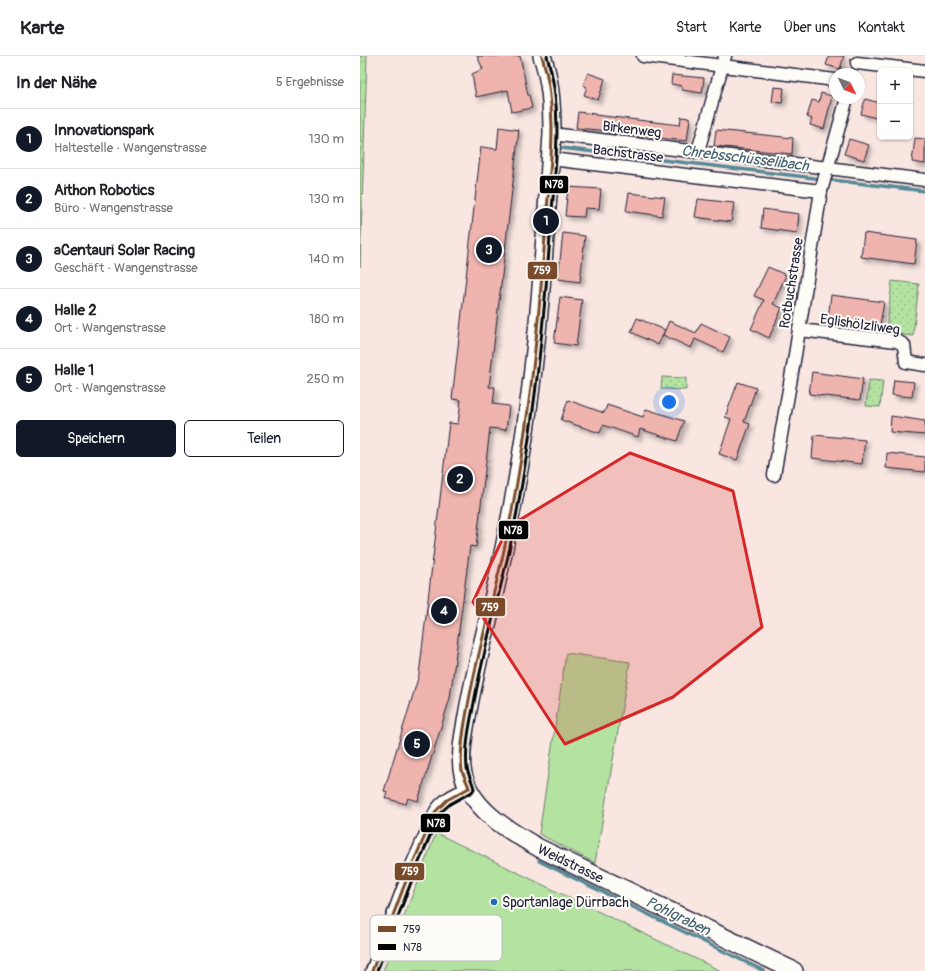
<!DOCTYPE html>
<html lang="de">
<meta charset="utf-8">
<style>
:root{--surface:#fff;--page:#f6f6f6;--text:#202124;--muted:#757577;--line:#e0e0e0;--accent:#111827}
body{margin:0;font-family:Pangolin,sans-serif;background:var(--page);color:var(--text)}
.controls{position:absolute;right:12px;top:12px;display:grid;overflow:hidden;border-radius:6px;box-shadow:0 1px 3px #0004}
.controls button{width:36px;height:36px;display:grid;place-items:center;padding:0;border:0;border-bottom:1px solid var(--line);background:var(--surface);color:var(--text);font:20px sans-serif}
.compass{position:absolute;left:469px;top:12px;width:36px;height:36px;border-radius:50%;background:var(--surface);box-shadow:0 1px 3px #0004;rotate:133deg}
.you{position:absolute;left:309px;top:346px;width:14px;height:14px;margin:-10px;border:3px solid #fff;border-radius:50%;background:#1a73e8;box-shadow:0 0 0 6px #1a73e833}
.badge{display:grid;place-items:center;width:26px;height:26px;border-radius:50%;background:var(--accent);color:#fff;font-size:13px;font-weight:700}
.pin{position:absolute;translate:-50% -50%;border:2px solid #fff;box-shadow:0 1px 4px #0006}
.list{margin:0;padding:0;list-style:none}
h2{display:flex;justify-content:space-between;align-items:center;height:52px;margin:0;padding:0 16px;font-size:17px}
h2 small{font-size:13px;font-weight:400;color:var(--muted)}
.list li{display:grid;grid-template-columns:26px 1fr auto;gap:12px;align-items:center;box-sizing:border-box;height:60px;padding:0 16px;border-top:1px solid var(--line)}
.list b{display:block;font-size:15px;white-space:nowrap}
.list p{margin:0;font-size:13px;white-space:nowrap;color:var(--muted)}
.list em{font-size:13px;font-style:normal;color:var(--muted)}
.actions{display:flex;gap:8px;padding:12px 16px}
.actions a{flex:1;padding:9px 0;border:1px solid var(--accent);border-radius:6px;text-align:center;font-size:14px;color:var(--accent)}
.actions .main{background:var(--accent);color:#fff}
.map{position:relative;flex:none;width:565px;height:915px;overflow:hidden}
header{display:flex;align-items:center;gap:24px;box-sizing:border-box;height:56px;padding:0 20px;background:var(--surface);border-bottom:1px solid var(--line)}
header strong{font-size:19px}
nav{display:flex;gap:22px;margin-inline-start:auto;font-size:14px}
main{display:flex}
aside{flex:1;background:var(--surface)}
.map>svg:first-child{display:block}
.grass{fill:url(#grass-tufts);stroke:#6a826e}
.park{fill:url(#park-dots);stroke:#6a826e}
.garden{fill:#b3e2a1;stroke:#6a826e}
.lines{fill:none;stroke-linecap:round;stroke-linejoin:round}
.stream{stroke:#578896;stroke-width:3.5}
.building{fill:#efb4ad;stroke:#22223b;filter:url(#shadow)}
.minor-casing{stroke:#22223b;stroke-width:15}
.secondary-casing{stroke:#22223b;stroke-width:20}
.minor{stroke:#fdfcf7;stroke-width:12}
.secondary{stroke:#fdfcf7;stroke-width:17}
.bus-1-casing{stroke:#fdfcf7;stroke-width:6}
.bus-2-casing{stroke:#fdfcf7;stroke-width:6}
.bus-1{stroke:#7a4b2a;stroke-width:3}
.bus-2{stroke:#000;stroke-width:3}
.marked{fill:#d62828;fill-opacity:0.2;stroke:#d62828;stroke-width:3;stroke-linejoin:round}
.poi-dot{fill:#1f6fb2;stroke:#fdfcf7;stroke-width:1.5}
.labels{text-anchor:middle;stroke-width:4;stroke-linejoin:round;paint-order:stroke}
.street-label{font-size:14px;fill:#22223b;stroke:#fdfcf7}
.poi-label{font-size:14px;fill:#22223b;stroke:#fdfcf7;text-anchor:start}
.water-label{font-size:15px;font-style:italic;fill:#415e70;stroke:#fdfcf7}
.key{fill:#fdfcf7;stroke:#bbbbbf;stroke-width:1}
.key-label{font-size:11px;fill:#22223b}
.line-badge{stroke:#fdfcf7;stroke-width:1.5}
.badge-label{font-size:11px;text-anchor:middle;font-weight:bold;fill:#fff}
</style>
<header>
<strong>Karte</strong>
<nav><a>Start</a><a>Karte</a><a>Über uns</a><a>Kontakt</a></nav>
</header>
<main>
<aside>
<h2>In der Nähe<small>5 Ergebnisse</small></h2>
<ul class="list">
<li><span class="badge">1</span><div><b>Innovationspark</b><p>Haltestelle · Wangenstrasse</p></div><em>130 m</em></li>
<li><span class="badge">2</span><div><b>Aithon Robotics</b><p>Büro · Wangenstrasse</p></div><em>130 m</em></li>
<li><span class="badge">3</span><div><b>aCentauri Solar Racing</b><p>Geschäft · Wangenstrasse</p></div><em>140 m</em></li>
<li><span class="badge">4</span><div><b>Halle 2</b><p>Ort · Wangenstrasse</p></div><em>180 m</em></li>
<li><span class="badge">5</span><div><b>Halle 1</b><p>Ort · Wangenstrasse</p></div><em>250 m</em></li>
</ul>
<div class="actions"><a class="main">Speichern</a><a>Teilen</a></div>
</aside>
<div class="map">
<svg width="565" height="915" viewBox="0 0 565 915">
<defs>
<pattern id="grass-tufts" width="24" height="20" patternUnits="userSpaceOnUse"><rect width="24" height="20" fill="#b3e2a1"/><path d="M3 7l-1-3M5 7V3M7 7l1-3M15 17l-1-3M17 17v-4M19 17l1-3" fill="none" stroke="#9ac28c"/></pattern>
<pattern id="park-dots" width="8" height="8" patternUnits="userSpaceOnUse"><rect width="8" height="8" fill="#b3e2a1"/><path d="M2 2h.1M6 6h.1" fill="none" stroke="#9ac28c" stroke-width="1.8" stroke-linecap="round"/></pattern>
<filter id="shadow"><feDropShadow dx="3.5" dy="3.5" stdDeviation="2" flood-color="#0004"/></filter>
</defs>
<rect width="100%" height="100%" fill="#f9e6e1"/>
<filter id="ink" filterUnits="userSpaceOnUse"><feTurbulence type="fractalNoise" baseFrequency=".025" numOctaves="2"/><feDisplacementMap in="SourceGraphic" scale="8" xChannelSelector="R" yChannelSelector="G"/><feConvolveMatrix kernelMatrix="1 2 1 2 8 2 1 2 1" color-interpolation-filters="sRGB"/></filter>
<g filter="url(#ink)">
<!-- grass -->
<path class="grass" d="M 0,0 L 7,0 L 0,211 Z"/>
<!-- park -->
<g class="park">
<path d="M 532,225 L 559,228 L 553,280 L 526,277 Z"/>
<path d="M 302,321 L 326,322 L 326,334 L 301,333 Z"/>
<path d="M 509,324 L 523,325 L 520,351 L 506,350 Z"/>
</g>
<!-- garden -->
<g class="garden">
<path d="M 206,597 L 270,606 L 235,807 L 179,778 Z"/>
<path d="M 76,777 L 361,915 L 23,915 Z"/>
</g>
<g class="lines">
<!-- stream -->
<g class="stream">
<path d="M 201,92 L 565,135"/>
<path d="M 179,805 L 404,915"/>
</g>
</g>
<!-- building -->
<g class="building">
<path d="M 117,0 L 160,0 L 168,39 L 169,39 L 172,52 L 152,56 L 148,34 L 116,41 L 112,18 L 123,13 Z"/>
<path d="M 469,0 L 484,0 L 480,13 L 466,9 Z"/>
<path d="M 228,17 L 245,23 L 238,44 L 224,39 L 227,31 L 223,29 Z"/>
<path d="M 312,19 L 344,22 L 342,37 L 322,34 L 322,30 L 311,28 Z"/>
<path d="M 414,31 L 424,32 L 422,47 L 412,46 Z"/>
<path d="M 461,37 L 472,40 L 464,73 L 450,69 L 452,63 L 447,61 L 452,44 L 459,46 Z"/>
<path d="M 505,43 L 520,47 L 520,63 L 501,58 Z"/>
<path d="M 218,56 L 235,58 L 235,59 L 320,69 L 321,61 L 330,62 L 327,85 L 249,77 L 249,75 L 216,72 Z"/>
<path d="M 139,71 L 159,74 L 129,331 L 135,331 L 133,348 L 149,350 L 146,374 L 130,372 L 116,491 L 110,490 L 90,642 L 58,745 L 48,742 L 46,748 L 25,742 L 27,736 L 24,735 L 59,619 L 89,367 L 98,368 L 101,344 L 92,343 L 121,91 L 137,93 Z"/>
<path d="M 356,74 L 433,82 L 432,98 L 354,90 Z"/>
<path d="M 555,82 L 565,83 L 565,108 L 552,106 Z"/>
<path d="M 489,83 L 509,89 L 504,104 L 484,98 Z"/>
<path d="M 208,131 L 241,133 L 239,153 L 225,152 L 224,161 L 205,160 Z"/>
<path d="M 269,137 L 305,141 L 302,160 L 266,155 Z"/>
<path d="M 338,143 L 374,147 L 371,166 L 335,161 Z"/>
<path d="M 403,153 L 439,158 L 437,177 L 401,172 Z"/>
<path d="M 203,177 L 225,180 L 220,226 L 198,223 Z"/>
<path d="M 504,177 L 557,184 L 554,208 L 501,201 Z"/>
<path d="M 408,211 L 426,219 L 413,248 L 422,252 L 409,282 L 391,273 L 404,244 L 394,240 Z"/>
<path d="M 471,239 L 524,246 L 520,269 L 468,263 Z"/>
<path d="M 200,241 L 222,244 L 216,290 L 194,287 Z"/>
<path d="M 277,262 L 305,274 L 298,289 L 271,276 Z"/>
<path d="M 309,265 L 336,277 L 341,267 L 370,281 L 363,296 L 335,283 L 331,292 L 303,279 Z"/>
<path d="M 452,316 L 503,323 L 500,344 L 449,338 Z"/>
<path d="M 534,324 L 554,326 L 552,341 L 532,339 Z"/>
<path d="M 378,326 L 396,332 L 384,366 L 390,368 L 377,404 L 359,398 L 371,363 L 365,361 Z"/>
<path d="M 208,344 L 244,357 L 247,349 L 283,361 L 286,353 L 324,365 L 317,385 L 280,373 L 278,381 L 243,369 L 240,377 L 201,364 Z"/>
<path d="M 531,360 L 565,365 L 565,379 L 530,376 Z"/>
<path d="M 454,379 L 505,384 L 502,408 L 452,402 Z"/>
<path d="M 527,397 L 565,401 L 565,416 L 526,412 Z"/>
</g>
<g class="lines">
<!-- minor casing -->
<g class="minor-casing">
<g id="minor">
<path d="M 283,0 L 475,24"/>
<path d="M 497,7 L 565,15"/>
<path d="M 192,78 L 565,124"/>
<path d="M 338,95 L 365,0"/>
<path d="M 191,103 L 461,135"/>
<path d="M 439,274 L 537,285 L 544,289 L 546,306 L 565,309"/>
<path d="M 414,419 L 435,299 L 461,135 L 487,42"/>
<path d="M 12,915 L 52,809 L 76,755 C 84,742 96,738 109,732"/>
</g>
</g>
<!-- secondary casing -->
<g class="secondary-casing">
<g id="secondary">
<path id="s1" d="M 182,0 C 191,25 192,52 192,78 C 184,203 176,329 152,452 C 143,499 133,546 121,593 C 116,615 111,637 107,660 C 104,677 100,695 102,713 C 108,752 149,775 179,792 L 434,915"/>
</g>
</g>
<!-- minor -->
<use href="#minor" class="minor"/>
<!-- secondary -->
<use href="#secondary" class="secondary"/>
<!-- bus-1 casing -->
<g class="bus-1-casing">
<g id="bus-1">
<path d="M 109,732 C 107,726 104,720 102,715 C 99,698 104,672 107,655 C 116,603 131,551 143,499 C 167,390 178,278 186,167 C 190,111 199,54 182,0"/>
<path d="M 12,915 L 52,809 L 76,755 L 87,744 L 109,732"/>
</g>
</g>
<!-- bus-2 casing -->
<g class="bus-2-casing">
<path id="bus-2" d="M 17,915 L 57,811 L 80,757 L 90,748 L 112,736 L 114,733 C 113,726 108,719 107,712 C 105,692 109,672 113,652 C 122,601 136,551 148,500 C 172,390 183,279 191,167 C 195,112 204,54 187,0"/>
</g>
<!-- bus-1 -->
<use href="#bus-1" class="bus-1"/>
<!-- bus-2 -->
<use href="#bus-2" class="bus-2"/>
</g>
</g>
<!-- marked area -->
<path class="marked" d="M 270,397 L 373,435 L 402,571 L 313,641 L 205,688 L 113,546 L 148,471 Z"/>
<!-- markers -->
<circle class="poi-dot" cx="134" cy="846" r="4"/>
<g class="labels">
<!-- street labels -->
<g class="street-label">
<text transform="translate(272 73) rotate(7)" y="5">Birkenweg</text>
<text transform="translate(268 97) rotate(7)" y="5">Bachstrasse</text>
<text transform="translate(431 227) rotate(-81)" y="5">Rotbuchstrasse</text>
<text transform="translate(500 268) rotate(8)" y="5">Eglishölzliweg</text>
<text dy="5" stroke="none"><textPath href="#s1" startOffset="871">Weidstrasse</textPath></text>
</g>
<!-- poi labels -->
<g class="poi-label">
<text x="142" y="851">Sportanlage Dürrbach</text>
</g>
<!-- water labels -->
<g class="water-label">
<text transform="translate(385 102) rotate(7)" y="5">Chrebsschüsselibach</text>
<text transform="translate(318 860) rotate(26)" y="5">Pohlgraben</text>
</g>
</g>
<!-- legend -->
<rect x="10" y="859" width="132" height="46" rx="6" class="key"/>
<rect x="18" y="870" width="18" height="6" fill="#7a4b2a"/>
<rect x="18" y="888" width="18" height="6" fill="#000"/>
<g class="key-label">
<text x="43" y="877">759</text>
<text x="43" y="895">N78</text>
</g>
<g class="line-badge">
<rect x="179" y="119" width="30" height="19" rx="4" fill="#000"/>
<rect x="167" y="205" width="31" height="19" rx="4" fill="#7a4b2a"/>
<rect x="138" y="464" width="31" height="20" rx="4" fill="#000"/>
<rect x="115" y="541" width="31" height="20" rx="4" fill="#7a4b2a"/>
<rect x="60" y="757" width="31" height="20" rx="4" fill="#000"/>
<rect x="34" y="806" width="31" height="19" rx="4" fill="#7a4b2a"/>
</g>
<g class="badge-label">
<text x="194" y="132">N78</text>
<text x="182" y="218">759</text>
<text x="153" y="478">N78</text>
<text x="130" y="555">759</text>
<text x="76" y="771">N78</text>
<text x="50" y="819">759</text>
</g>
</svg>
<div class="controls">
<button>+</button>
<button>−</button>
</div>
<svg class="compass" viewBox="-18 -18 36 36"><path d="M0-13l5 13h-10z" fill="#e53935"/><path d="M0 13l5-13h-10z" fill="#757577"/></svg>
<div class="you"></div>
<div class="pin badge" style="left:186px;top:165px">1</div>
<div class="pin badge" style="left:100px;top:423px">2</div>
<div class="pin badge" style="left:129px;top:194px">3</div>
<div class="pin badge" style="left:84px;top:555px">4</div>
<div class="pin badge" style="left:57px;top:688px">5</div>
</div>
</main>
